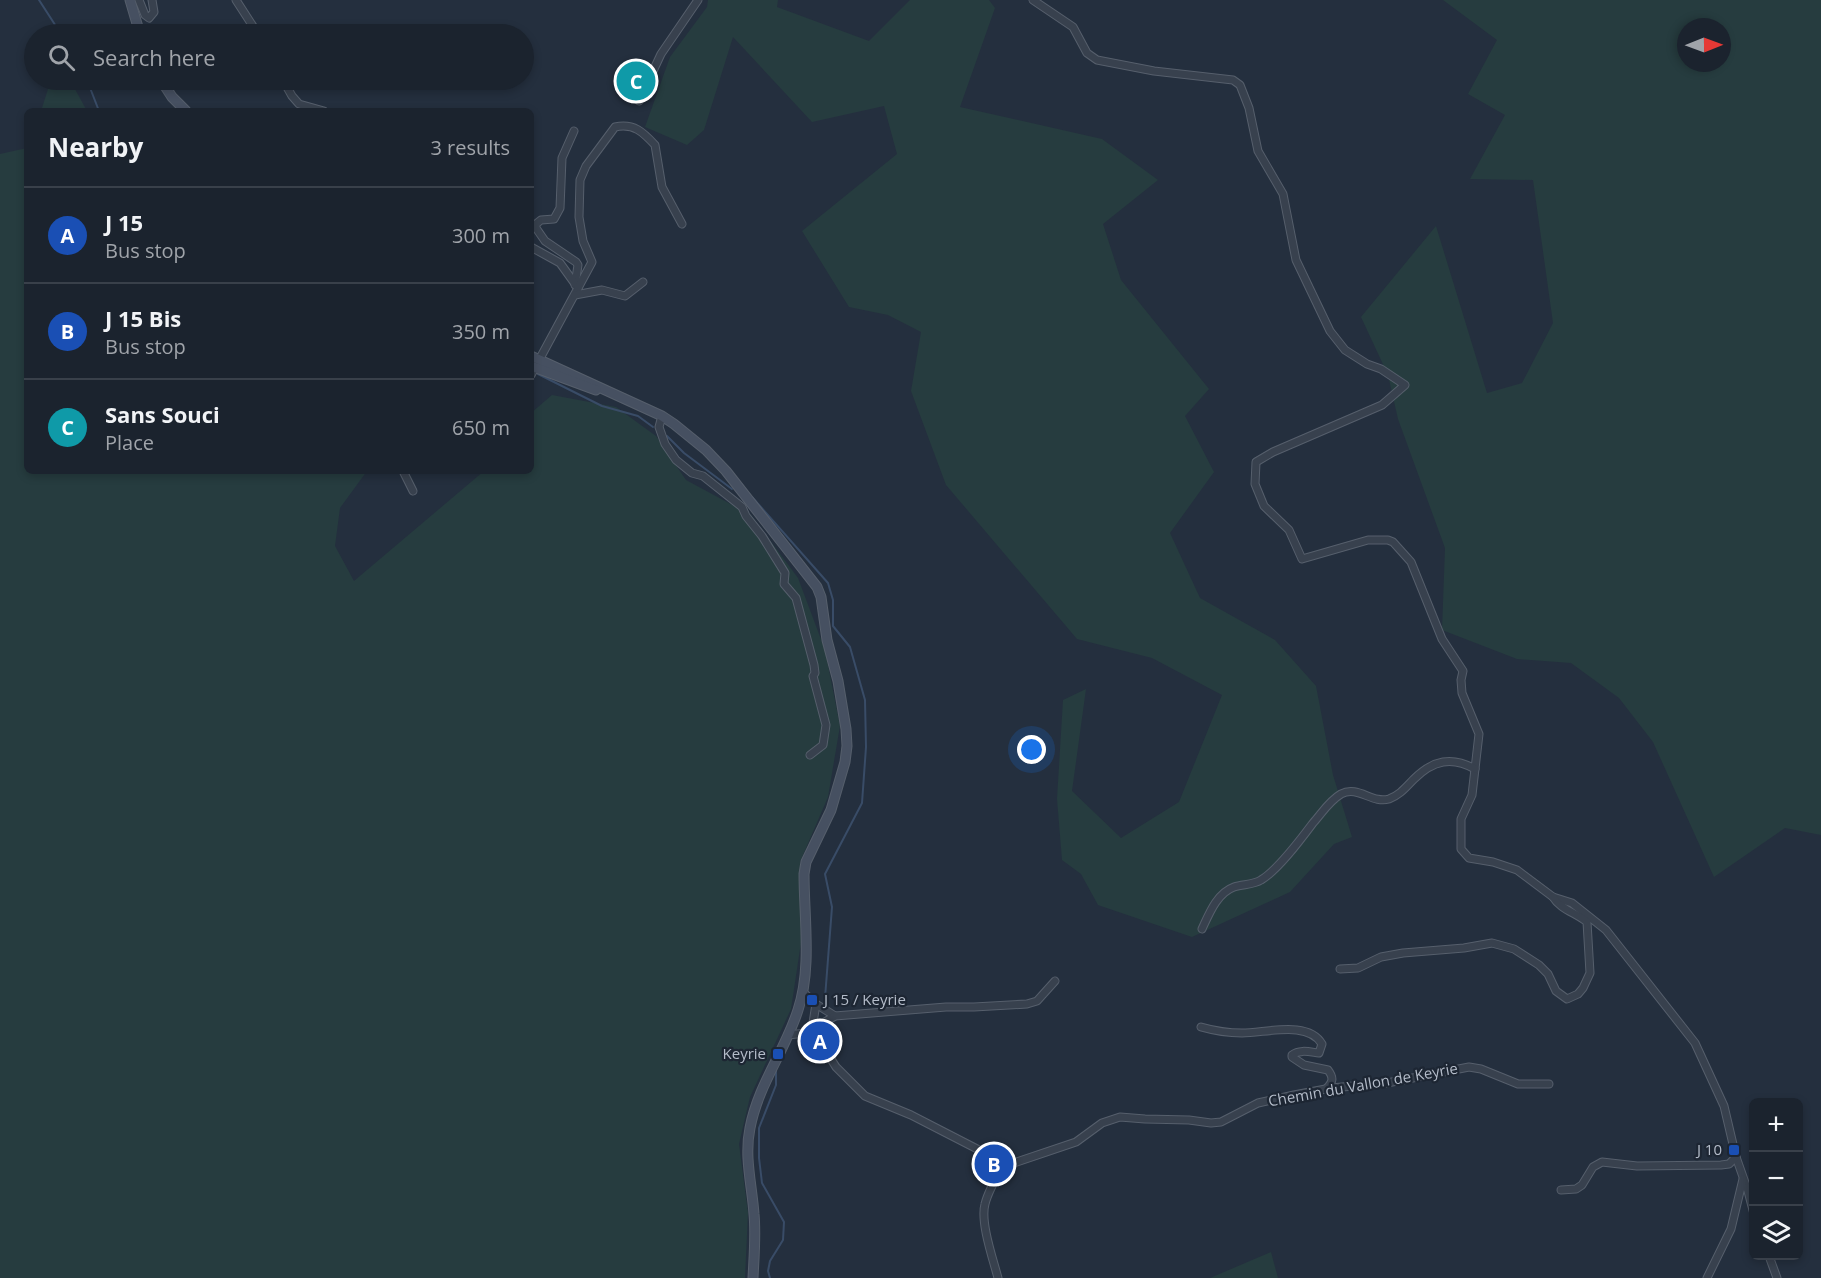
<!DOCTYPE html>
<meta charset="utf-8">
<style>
:root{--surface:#1b232e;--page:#242b36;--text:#f1f3f6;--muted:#a0a4aa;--line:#39404a;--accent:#ea580c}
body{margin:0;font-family:"Open Sans",sans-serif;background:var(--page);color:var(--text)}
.controls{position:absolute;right:18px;bottom:18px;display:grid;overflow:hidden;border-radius:9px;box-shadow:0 3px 9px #0003}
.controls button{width:54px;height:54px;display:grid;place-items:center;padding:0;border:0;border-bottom:2px solid var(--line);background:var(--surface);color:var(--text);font:30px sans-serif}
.compass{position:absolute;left:1677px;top:18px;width:54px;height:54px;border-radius:50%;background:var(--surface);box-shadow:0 3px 9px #0003;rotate:89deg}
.you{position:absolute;left:1032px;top:750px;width:21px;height:21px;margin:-15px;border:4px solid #fff;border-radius:50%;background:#1a73e8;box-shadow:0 0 0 9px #1a73e833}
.badge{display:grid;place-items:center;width:39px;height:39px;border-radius:50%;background:var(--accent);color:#fff;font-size:20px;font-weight:700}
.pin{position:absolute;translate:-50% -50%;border:3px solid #fff;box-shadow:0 2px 6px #0006}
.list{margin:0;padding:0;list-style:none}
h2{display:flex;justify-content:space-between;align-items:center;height:78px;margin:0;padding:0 24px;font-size:26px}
h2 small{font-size:20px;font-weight:400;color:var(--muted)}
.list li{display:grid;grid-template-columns:39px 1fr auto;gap:18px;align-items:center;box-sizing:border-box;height:96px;padding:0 24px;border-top:2px solid var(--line)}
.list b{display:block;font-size:22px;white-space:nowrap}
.list p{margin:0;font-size:20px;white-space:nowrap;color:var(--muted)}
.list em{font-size:20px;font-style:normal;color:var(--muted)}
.icon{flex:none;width:33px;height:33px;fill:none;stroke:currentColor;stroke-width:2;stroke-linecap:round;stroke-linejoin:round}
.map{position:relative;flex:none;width:1821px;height:1278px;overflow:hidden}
.search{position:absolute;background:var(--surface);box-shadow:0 3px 9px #0003;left:24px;top:24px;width:510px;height:66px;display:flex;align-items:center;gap:15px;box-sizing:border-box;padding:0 21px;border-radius:33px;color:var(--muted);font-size:22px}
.panel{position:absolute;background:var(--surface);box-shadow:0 3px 9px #0003;left:24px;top:108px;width:510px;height:366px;border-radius:9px}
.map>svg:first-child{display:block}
.green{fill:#263c3f;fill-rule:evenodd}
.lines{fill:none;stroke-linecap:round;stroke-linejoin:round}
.stream{stroke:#394c67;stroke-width:2}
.street-casing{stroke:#565f6c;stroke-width:9}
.secondary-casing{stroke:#565f6c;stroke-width:11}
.street{stroke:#38414e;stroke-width:7}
.secondary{stroke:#465061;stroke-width:9}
.transit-dot{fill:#1a4fb4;stroke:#1d2633;stroke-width:2}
.labels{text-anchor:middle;stroke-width:4.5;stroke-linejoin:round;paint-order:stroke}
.poi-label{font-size:15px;fill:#b4bcc9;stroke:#1d2633;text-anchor:end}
.street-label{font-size:15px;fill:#b4bcc9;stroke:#1d2633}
</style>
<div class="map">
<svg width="1821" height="1278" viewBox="0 0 1821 1278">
<rect width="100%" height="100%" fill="#242f3e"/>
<!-- green -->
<g class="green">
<path d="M 708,0 L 778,0 L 777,7 L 869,41 L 910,0 L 989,0 L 995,8 L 960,107 L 1102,139 L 1158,180 L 1103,224 L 1121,280 L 1209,389 L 1185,416 L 1214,472 L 1170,533 L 1200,598 L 1275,640 L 1316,686 L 1333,775 L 1352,837 L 1334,844 L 1290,892 L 1192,937 L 1098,905 L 1081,874 L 1062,860 L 1057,799 L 1063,700 L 1086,689 L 1072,791 L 1121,838 L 1179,802 L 1222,695 L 1152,658 L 1077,639 L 946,485 L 911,391 L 921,332 L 888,315 L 849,307 L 802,231 L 897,154 L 884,106 L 812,122 L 733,37 L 704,130 L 687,145 L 645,127 L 670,57 L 707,7 Z"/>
<path d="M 1443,0 L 1821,0 L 1821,835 L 1785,828 L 1714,877 L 1653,742 L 1619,698 L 1571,663 L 1517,659 L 1442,630 L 1445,548 L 1398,419 L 1388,375 L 1361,317 L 1436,226 L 1487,393 L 1522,383 L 1553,323 L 1533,180 L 1470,179 L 1505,115 L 1468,94 L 1497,40 ZM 1686,27 L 1722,27 L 1722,63 L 1686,63 Z"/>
<path d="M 55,80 L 70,80 L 87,111 L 41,111 L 49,86 Z"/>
<path d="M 27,148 L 27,471 L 367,471 L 340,508 L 335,546 L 354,581 L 484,471 L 531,471 L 531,413 L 552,395 L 616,407 L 656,436 L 686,480 L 751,515 L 798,578 L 825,650 L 840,726 L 828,797 L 800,862 L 802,936 L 791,1009 L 750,1097 L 739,1144 L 748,1213 L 745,1278 L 0,1278 L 0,154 Z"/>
<path d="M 1271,1252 L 1278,1278 L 1210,1278 Z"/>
</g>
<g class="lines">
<!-- stream -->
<g class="stream">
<path d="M 39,0 L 61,34"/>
<path d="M 87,80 L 99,111"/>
<path d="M 538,374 L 602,406 L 638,416 L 653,427"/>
<path d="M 667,436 L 684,453 L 732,489"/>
<path d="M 752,497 L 828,583 L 833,600 L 833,626 L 850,647 L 865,700 L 866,747 L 862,803 L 825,874 L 832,907 L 825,998"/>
<path d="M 770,1278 L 768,1271 L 770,1261 L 783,1240 L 784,1222 L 762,1183 L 759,1158 L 759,1128 L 776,1085 L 776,1069"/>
</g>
<!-- street casing -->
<g class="street-casing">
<g id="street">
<path d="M 139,0 L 145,15 L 149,18 L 154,12 L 152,0"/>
<path d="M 236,0 L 258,34"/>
<path d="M 1033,0 L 1073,27 L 1087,53 L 1097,60 L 1154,71 L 1233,80 L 1240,85 L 1249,108 L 1258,151 L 1283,194 L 1296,260 L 1330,331 L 1345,350 L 1367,364 L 1381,369 L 1405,385 L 1382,405 L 1273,452 L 1256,462 L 1255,484 L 1264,506 L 1289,530 L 1302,559 L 1368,540 L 1388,540 L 1393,542 L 1411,562 L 1442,639 L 1463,671 L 1461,680 L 1462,693 L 1479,734 L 1472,795 L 1461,819 L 1461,849 L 1469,858 L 1493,862 L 1517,870 L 1553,897 L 1572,903 L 1606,930 L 1695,1043 L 1724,1106 L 1736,1157 L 1748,1191 L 1754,1214"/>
<path d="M 283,80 L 292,96 L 299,104 L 324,111"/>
<path d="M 639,101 L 661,54 L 698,0"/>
<path d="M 574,131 L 562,158 L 560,208 L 554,219 L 541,220 L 536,224 L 536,228 L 545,241 L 576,262 L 578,265 L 575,285"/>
<path d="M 531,247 L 560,263 L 578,288 L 531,375"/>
<path d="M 578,288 L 592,262 L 583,241 L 579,217 L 580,180 L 586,166 L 615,127 C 634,123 643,132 655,145 L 662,187 L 682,224"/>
<path d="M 575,295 L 602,290 L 625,296 L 643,282"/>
<path d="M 662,416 L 659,427 L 665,444 L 676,460 L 692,473 L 703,476 L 742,507 L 746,516 L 762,536 L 785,573 L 784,584 L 796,598 L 814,665 L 815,673 L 813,676 L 826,725 L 823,745 L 810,755"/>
<path d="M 403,471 L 413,491"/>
<path d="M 1202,929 C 1209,914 1217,893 1234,887 C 1243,884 1253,885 1261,880 C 1278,870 1301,839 1313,823 C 1322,813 1329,801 1341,794 C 1358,785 1372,804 1389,799 C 1400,795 1406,787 1414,779 C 1433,760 1452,756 1475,769"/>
<path d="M 1340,969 L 1358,968 L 1381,957 L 1403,953 L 1464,948 L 1492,943 L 1514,949 L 1539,965 L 1548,974 L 1556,991 L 1567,999 L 1578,994 L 1583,988 L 1590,973 L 1587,922 C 1576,913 1560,909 1553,897"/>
<path d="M 803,992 L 816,1004 L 835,1016"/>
<path d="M 816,1004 L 812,1029 L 836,1067 L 865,1096 L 911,1115 L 985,1153 L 999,1168"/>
<path d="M 1201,1027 C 1215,1031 1228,1033 1242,1033 C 1266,1033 1308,1020 1322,1044 L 1319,1053 C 1310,1052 1300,1049 1292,1055 L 1292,1057 L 1304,1065 L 1328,1070 C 1334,1078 1333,1082 1326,1089"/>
<path d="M 788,1035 L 806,1033 L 835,1016 L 946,1007 L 974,1007 L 1027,1004 L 1037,1001 L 1055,981"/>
<path d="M 999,1168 L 1076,1142 L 1102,1123 L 1120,1117 L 1145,1119 L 1189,1120 L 1211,1123 L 1221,1122 L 1258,1103 L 1294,1095 L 1331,1088 L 1387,1083 L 1469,1067 L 1481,1069 L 1518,1084 L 1549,1084"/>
<path d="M 1561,1190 L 1576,1189 L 1582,1185 L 1593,1167 L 1602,1162 L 1637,1166 L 1721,1165 L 1729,1164 L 1736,1157"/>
<path d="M 1769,1256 L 1777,1278"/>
<path d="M 998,1278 C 993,1259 980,1222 985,1204 C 988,1191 996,1181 999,1168"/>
<path d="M 1707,1278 L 1731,1229 L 1743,1179"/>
</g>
</g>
<!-- secondary casing -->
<g class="secondary-casing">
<g id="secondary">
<path d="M 130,0 L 140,34"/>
<path d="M 161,80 L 172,97 L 186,111"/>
<path d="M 531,356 L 662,416 L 674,424 L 706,450 L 726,471 L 817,587 L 821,597 L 827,640 L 838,681 L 846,729 L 847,746 L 845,762 L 831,810 L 806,862 L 804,874 C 804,917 812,969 798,1010 C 785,1051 758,1085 750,1128 C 744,1157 752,1185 754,1214 C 756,1235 754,1257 753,1278"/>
<path d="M 531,366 L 596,390"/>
</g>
</g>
<!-- street -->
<use href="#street" class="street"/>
<!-- secondary -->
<use href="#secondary" class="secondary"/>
</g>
<!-- markers -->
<g class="transit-dot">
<rect x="806" y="994" width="12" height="12" rx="3"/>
<rect x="772" y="1048" width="12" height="12" rx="3"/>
<rect x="1728" y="1144" width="12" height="12" rx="3"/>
</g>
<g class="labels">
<!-- poi labels -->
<g class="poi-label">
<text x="824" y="1005" text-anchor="start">J 15 / Keyrie</text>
<text x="766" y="1059">Keyrie</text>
<text x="1722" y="1155">J 10</text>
</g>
<!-- street labels -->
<g class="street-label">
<text transform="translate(1363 1085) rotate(-10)" y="5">Chemin du Vallon de Keyrie</text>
</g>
</g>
</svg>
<div class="controls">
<button>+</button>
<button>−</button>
<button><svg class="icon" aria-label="layers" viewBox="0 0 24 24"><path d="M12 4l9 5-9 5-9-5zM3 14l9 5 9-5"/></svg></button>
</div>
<svg class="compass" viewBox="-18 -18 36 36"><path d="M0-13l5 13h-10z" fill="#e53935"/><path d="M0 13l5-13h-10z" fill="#a0a4aa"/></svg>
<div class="you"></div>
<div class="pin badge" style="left:820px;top:1041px;background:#1a4fb4">A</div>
<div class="pin badge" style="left:994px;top:1164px;background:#1a4fb4">B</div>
<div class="pin badge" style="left:636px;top:81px;background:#0f9aa8">C</div>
<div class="search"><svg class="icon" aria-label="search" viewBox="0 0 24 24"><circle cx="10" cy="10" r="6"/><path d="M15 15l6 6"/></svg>Search here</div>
<section class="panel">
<h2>Nearby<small>3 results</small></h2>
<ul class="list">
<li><span class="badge" style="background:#1a4fb4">A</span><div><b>J 15</b><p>Bus stop</p></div><em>300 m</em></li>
<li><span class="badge" style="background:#1a4fb4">B</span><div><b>J 15 Bis</b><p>Bus stop</p></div><em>350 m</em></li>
<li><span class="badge" style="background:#0f9aa8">C</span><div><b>Sans Souci</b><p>Place</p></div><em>650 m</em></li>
</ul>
</section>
</div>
